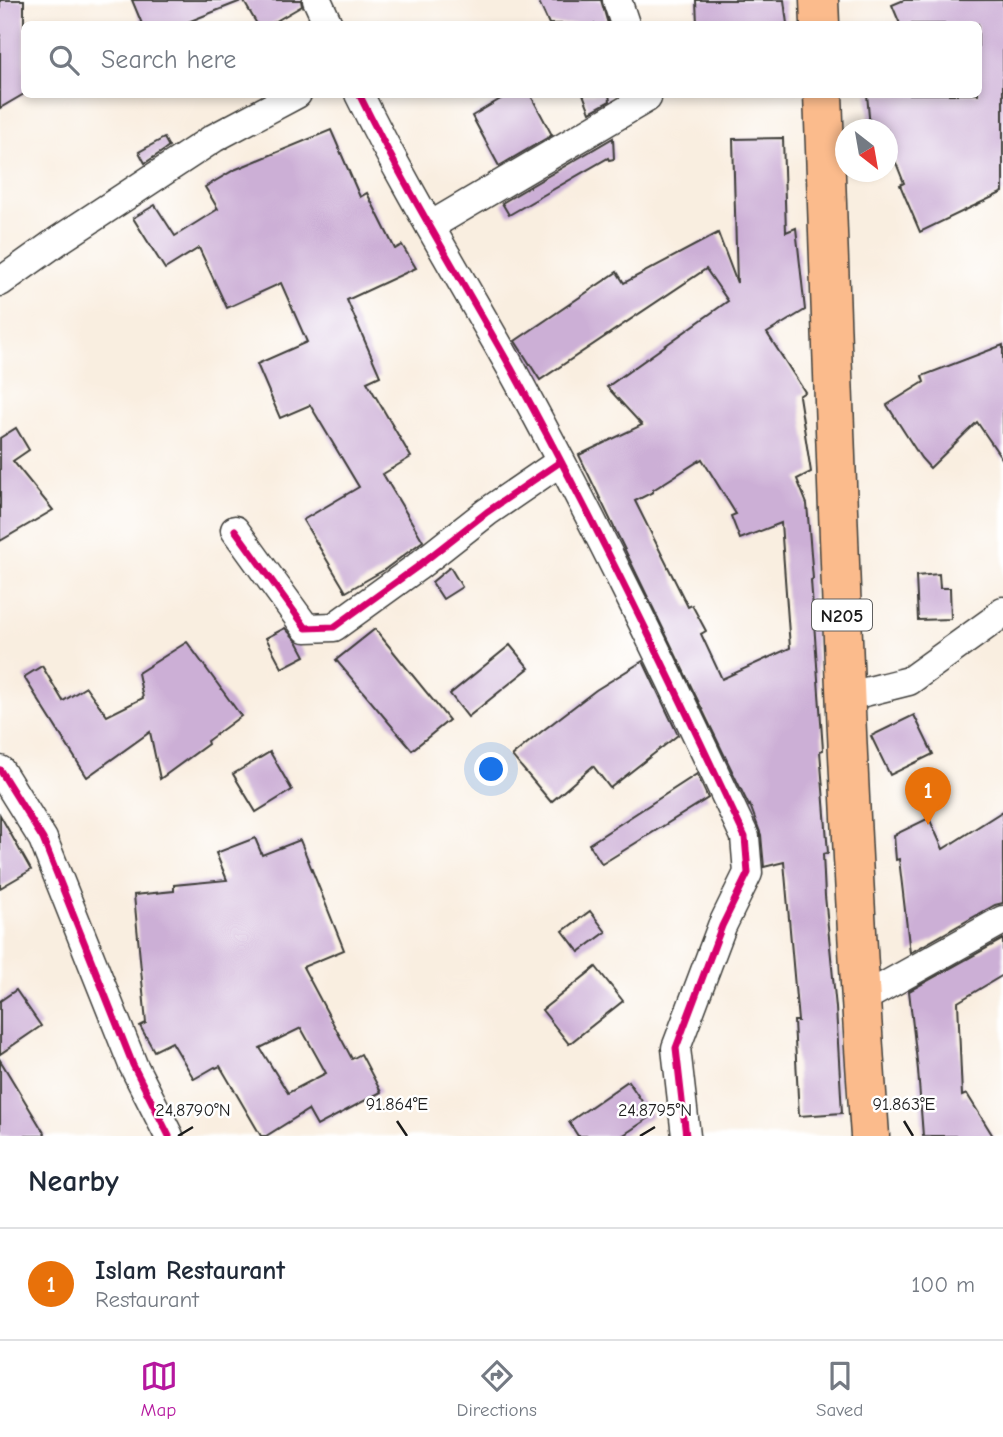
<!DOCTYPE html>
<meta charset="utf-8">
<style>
:root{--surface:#fff;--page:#f6f6f7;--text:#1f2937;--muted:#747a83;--line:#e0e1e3;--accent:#b5179e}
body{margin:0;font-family:"Comic Neue",sans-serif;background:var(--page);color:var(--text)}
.compass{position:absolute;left:835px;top:119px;width:63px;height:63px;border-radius:50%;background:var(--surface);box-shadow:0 4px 10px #0003;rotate:149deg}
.you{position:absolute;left:492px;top:770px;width:24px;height:24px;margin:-18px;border:5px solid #fff;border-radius:50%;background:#1a73e8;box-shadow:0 0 0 10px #1a73e833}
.badge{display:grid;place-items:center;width:46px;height:46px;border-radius:50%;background:var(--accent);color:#fff;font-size:23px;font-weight:700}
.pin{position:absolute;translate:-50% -58px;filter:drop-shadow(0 2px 4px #0008)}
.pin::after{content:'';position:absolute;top:37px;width:24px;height:21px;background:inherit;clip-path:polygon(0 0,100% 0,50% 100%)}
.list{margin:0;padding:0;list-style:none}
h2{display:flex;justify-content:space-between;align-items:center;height:91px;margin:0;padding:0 28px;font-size:30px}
h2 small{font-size:23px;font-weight:400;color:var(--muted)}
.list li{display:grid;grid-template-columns:46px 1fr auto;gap:21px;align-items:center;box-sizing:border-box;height:112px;padding:0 28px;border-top:2px solid var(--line)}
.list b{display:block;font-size:26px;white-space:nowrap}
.list p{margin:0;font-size:23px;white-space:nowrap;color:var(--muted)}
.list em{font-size:23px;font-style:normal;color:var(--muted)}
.icon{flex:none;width:38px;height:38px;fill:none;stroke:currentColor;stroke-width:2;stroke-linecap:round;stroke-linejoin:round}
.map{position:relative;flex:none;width:1003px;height:1136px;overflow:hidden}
.search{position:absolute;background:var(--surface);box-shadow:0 4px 10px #0003;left:21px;right:21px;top:21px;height:77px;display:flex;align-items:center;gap:18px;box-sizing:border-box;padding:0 24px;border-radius:10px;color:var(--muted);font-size:26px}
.sheet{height:203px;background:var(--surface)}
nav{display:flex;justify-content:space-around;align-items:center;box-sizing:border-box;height:98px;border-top:2px solid var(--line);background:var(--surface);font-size:19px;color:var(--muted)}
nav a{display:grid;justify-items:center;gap:4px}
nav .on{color:var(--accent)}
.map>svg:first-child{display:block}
.building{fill:#ccafd6;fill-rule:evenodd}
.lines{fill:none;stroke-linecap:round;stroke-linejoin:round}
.minor-casing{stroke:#3d3c39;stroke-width:31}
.highway-casing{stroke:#3d3c39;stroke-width:41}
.minor{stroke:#fff;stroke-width:28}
.highway{stroke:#fbbb8c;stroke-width:38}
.cycleway-casing{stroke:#fff;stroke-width:11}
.cycleway{stroke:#d6006c;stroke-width:7}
.ticks{fill:none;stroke:#1c1c1c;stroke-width:2.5}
.labels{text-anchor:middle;stroke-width:5;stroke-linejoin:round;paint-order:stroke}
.shield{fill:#fff;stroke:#606060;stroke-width:2}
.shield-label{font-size:19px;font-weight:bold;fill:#1c1c1c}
.ticks-label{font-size:18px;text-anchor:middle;fill:#1c1c1c;stroke:#fff;stroke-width:5;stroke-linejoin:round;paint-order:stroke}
</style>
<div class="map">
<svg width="1003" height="1136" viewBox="0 0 1003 1136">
<rect width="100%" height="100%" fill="#fff"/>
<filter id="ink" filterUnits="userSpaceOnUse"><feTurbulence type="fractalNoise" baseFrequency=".0143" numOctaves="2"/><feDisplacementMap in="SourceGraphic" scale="14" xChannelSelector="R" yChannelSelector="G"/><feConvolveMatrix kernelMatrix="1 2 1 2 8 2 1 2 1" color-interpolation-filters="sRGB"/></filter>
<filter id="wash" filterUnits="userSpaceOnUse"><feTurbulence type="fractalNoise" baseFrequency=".00686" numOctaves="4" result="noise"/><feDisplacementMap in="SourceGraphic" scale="28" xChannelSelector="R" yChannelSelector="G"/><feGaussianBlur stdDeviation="1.57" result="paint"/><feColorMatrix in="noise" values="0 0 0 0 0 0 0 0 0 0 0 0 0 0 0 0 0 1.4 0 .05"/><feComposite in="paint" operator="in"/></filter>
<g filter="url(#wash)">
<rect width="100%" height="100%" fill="#f9eee0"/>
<g id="blocks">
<!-- building -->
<g class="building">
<path d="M 0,0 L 24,0 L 24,94 L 0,108 Z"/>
<path d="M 132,0 L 241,0 L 241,1 L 183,24 L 142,24 Z"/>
<path d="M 243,0 L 301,0 L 302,6 L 271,24 L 257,24 Z"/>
<path d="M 538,0 L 601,0 L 608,24 L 549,24 Z"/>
<path d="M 696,0 L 784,0 L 787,24 L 697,24 Z"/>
<path d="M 904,0 L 1003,0 L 1003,192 L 920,232 L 900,185 L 904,183 L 887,140 L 887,130 L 883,130 L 882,126 L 870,128 L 867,94 L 978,94 L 978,24 L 900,24 L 892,5 Z"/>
<path d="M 509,94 L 530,94 L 552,135 L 499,166 L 472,116 Z"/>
<path d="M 583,94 L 609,94 L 610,101 L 590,112 Z"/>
<path d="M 331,130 L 360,197 L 367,193 L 395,249 L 402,245 L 416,268 L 347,300 L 380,376 L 367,382 L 411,457 L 383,474 L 423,541 L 384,570 L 346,592 L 303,520 L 359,487 L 310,405 L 280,418 L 257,364 L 307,342 L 281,283 L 227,308 L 199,248 L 165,269 L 133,218 L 155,205 L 175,236 L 218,209 L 205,187 L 234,170 Z"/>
<path d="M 164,138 L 169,147 L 145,163 L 139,152 Z"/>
<path d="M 613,138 L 614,159 L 609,160 L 608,158 L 509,215 L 502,203 Z"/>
<path d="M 783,138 L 786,232 L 796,228 L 805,310 L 767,333 L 805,392 L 799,396 L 811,472 L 797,479 L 807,504 L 813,579 L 811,580 L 823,750 L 820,751 L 828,853 L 823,854 L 825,896 L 836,1008 L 842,1113 L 799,1116 L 794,1021 L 798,1021 L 784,862 L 764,867 L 761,835 L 750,805 L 749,806 L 579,455 L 642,425 L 607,387 L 728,301 L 706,269 L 540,380 L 515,341 L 617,272 L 624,283 L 718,233 L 737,283 L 733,139 ZM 702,459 L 736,514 L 731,516 L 740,539 L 781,523 L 790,648 L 722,679 L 701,634 L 706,631 L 692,605 L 688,607 L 635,501 L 653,492 L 653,490 Z"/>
<path d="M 1003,345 L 1003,460 L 977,422 L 930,468 L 921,458 L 887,405 L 924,382 L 922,376 Z"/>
<path d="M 16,428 L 29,450 L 13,461 L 53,510 L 0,541 L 0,438 Z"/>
<path d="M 450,567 L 462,587 L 443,599 L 432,582 Z"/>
<path d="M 939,574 L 940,588 L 950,588 L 951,619 L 918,620 L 916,576 Z"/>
<path d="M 285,628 L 297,641 L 305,656 L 282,668 L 266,638 Z"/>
<path d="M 375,629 L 449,720 L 412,750 L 336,660 Z"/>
<path d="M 187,642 L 241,716 L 207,741 L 208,744 L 160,779 L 150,732 L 87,777 L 24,677 L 42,666 L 63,701 L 86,687 L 107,716 L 143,698 L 138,673 Z"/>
<path d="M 510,645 L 529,668 L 468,717 L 450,694 Z"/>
<path d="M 643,661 L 678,735 L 610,788 L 593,766 L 551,802 L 512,756 L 541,732 L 596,690 Z"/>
<path d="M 914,715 L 933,754 L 890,775 L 871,736 Z"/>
<path d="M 270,752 L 292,790 L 256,812 L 233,774 Z"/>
<path d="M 697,774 L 708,798 L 602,864 L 589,844 Z"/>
<path d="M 1003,811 L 1003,903 L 995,905 L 910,953 L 899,859 L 896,860 L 894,835 L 929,818 L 943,849 Z"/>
<path d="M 0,815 L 31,870 L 0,888 Z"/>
<path d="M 255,838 L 262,855 L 300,840 L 344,950 L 303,967 L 352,1059 L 361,1054 L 381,1092 L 317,1126 L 308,1110 L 266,1136 L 261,1136 L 220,1066 L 216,1068 L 215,1067 L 194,1079 L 172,1042 L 154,1051 L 140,1026 L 146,1023 L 134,895 L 174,891 L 174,885 L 227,880 L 216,853 ZM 301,1028 L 326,1073 L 288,1093 L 260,1048 Z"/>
<path d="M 590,911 L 606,932 L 579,952 L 563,931 Z"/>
<path d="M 1003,939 L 1003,975 L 958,1002 L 962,1096 L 967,1094 L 993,1136 L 923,1136 L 918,1070 L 909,991 Z"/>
<path d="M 596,967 L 623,1001 L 569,1044 L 542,1010 Z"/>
<path d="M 16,990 L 41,1026 L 0,1054 L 0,1001 Z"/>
<path d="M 0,1060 L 46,1136 L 0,1136 Z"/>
<path d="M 628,1081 L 652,1116 L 622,1136 L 578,1136 L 569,1122 Z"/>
</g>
</g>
</g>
<g filter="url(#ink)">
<use href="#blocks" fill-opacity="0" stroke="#3d3c39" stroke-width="2"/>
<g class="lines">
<!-- minor casing -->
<g class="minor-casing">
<g id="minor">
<path d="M 317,0 L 328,24"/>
<path d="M 617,0 L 625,24"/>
<path d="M 359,94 C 405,188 460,277 511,368 C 595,521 671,679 745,837 L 748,873 L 722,926 L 676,1048 L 686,1136"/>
<path d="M 430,226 L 647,98 L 646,94"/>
<path d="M 0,282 L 59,240 L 214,138 L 297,94"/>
<path d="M 235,530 L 306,628 L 334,627 L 417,567 L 487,512 L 560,462"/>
<path d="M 845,697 L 909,681 L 995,619 L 1003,611"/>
<path d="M 0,770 L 43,839 L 133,1065 L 169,1136"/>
<path d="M 860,1000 L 1003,920"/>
</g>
</g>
<!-- highway casing -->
<g class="highway-casing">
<g id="highway">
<path d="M 819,0 L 820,24"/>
<path d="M 823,94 C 836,442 845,789 870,1136"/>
</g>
</g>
<!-- minor -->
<use href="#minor" class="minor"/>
<!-- highway -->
<use href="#highway" class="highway"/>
<!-- cycleway casing -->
<g class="cycleway-casing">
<g id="cycleway">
<path d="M 359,94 C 405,188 460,277 511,368 C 595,521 671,679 745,837 L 748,873 L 722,926 L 676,1048 L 686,1136"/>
<path d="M 235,530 L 306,628 L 334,627 L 417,567 L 487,512 L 560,462"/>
<path d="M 0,770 L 43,839 L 133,1065 L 169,1136"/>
</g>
</g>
<!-- cycleway -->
<use href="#cycleway" class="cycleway"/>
</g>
</g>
<!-- ticks -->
<path class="ticks" d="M 397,1121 L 407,1136M 904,1121 L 913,1136M 178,1136 L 193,1127M 640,1136 L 655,1127"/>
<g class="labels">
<!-- shield labels -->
<rect class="shield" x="812" y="599.5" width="60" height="31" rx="5"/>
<g class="shield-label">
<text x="842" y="622">N205</text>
</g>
</g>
<g class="ticks-label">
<text x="397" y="1110">91.864°E</text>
<text x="904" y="1110">91.863°E</text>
<text x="193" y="1116">24.8790°N</text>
<text x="655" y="1116">24.8795°N</text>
</g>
</svg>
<svg class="compass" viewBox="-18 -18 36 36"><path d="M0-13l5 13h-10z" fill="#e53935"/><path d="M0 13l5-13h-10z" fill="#747a83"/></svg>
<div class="you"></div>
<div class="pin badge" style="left:928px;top:825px;background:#e8710a">1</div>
<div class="search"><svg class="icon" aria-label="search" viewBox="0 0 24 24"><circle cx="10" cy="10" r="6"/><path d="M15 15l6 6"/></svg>Search here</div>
</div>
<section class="sheet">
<h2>Nearby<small></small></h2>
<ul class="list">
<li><span class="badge" style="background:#e8710a">1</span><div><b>Islam Restaurant</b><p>Restaurant</p></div><em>100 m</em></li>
</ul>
</section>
<nav>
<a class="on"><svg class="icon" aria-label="map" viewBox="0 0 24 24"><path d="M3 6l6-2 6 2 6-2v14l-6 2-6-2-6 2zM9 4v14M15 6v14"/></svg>Map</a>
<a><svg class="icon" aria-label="directions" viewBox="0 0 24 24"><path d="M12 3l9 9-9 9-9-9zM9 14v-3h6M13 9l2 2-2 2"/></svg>Directions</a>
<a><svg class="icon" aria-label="saved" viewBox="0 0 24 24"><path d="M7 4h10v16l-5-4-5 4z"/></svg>Saved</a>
</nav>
